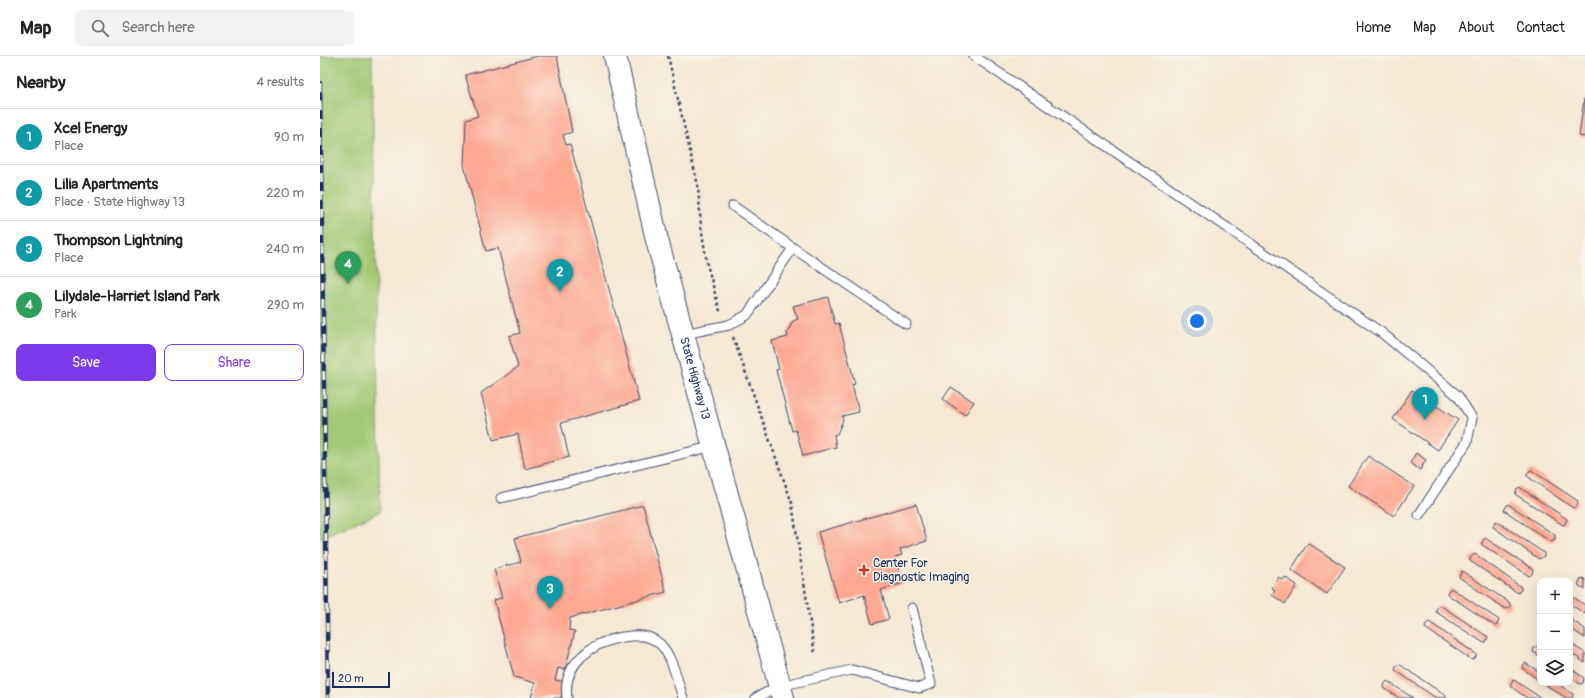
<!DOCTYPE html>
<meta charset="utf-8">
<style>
:root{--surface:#fff;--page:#f2f2f2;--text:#222;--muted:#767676;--line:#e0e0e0;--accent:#7c3aed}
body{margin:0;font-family:Pangolin,sans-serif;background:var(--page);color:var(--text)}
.controls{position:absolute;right:12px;bottom:12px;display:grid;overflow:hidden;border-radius:8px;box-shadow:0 4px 16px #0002}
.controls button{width:36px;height:36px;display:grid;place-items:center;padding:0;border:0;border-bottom:1px solid var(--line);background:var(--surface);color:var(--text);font:20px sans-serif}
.scale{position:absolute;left:12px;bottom:10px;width:58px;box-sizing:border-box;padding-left:4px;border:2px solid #1b2f5e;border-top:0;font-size:11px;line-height:14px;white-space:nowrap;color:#1b2f5e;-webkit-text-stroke:3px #f7f3e8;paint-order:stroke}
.you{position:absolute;left:877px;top:265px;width:14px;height:14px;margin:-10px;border:3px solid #fff;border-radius:50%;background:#1a73e8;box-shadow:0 0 0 6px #1a73e833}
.badge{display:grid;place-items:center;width:26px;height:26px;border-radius:50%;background:var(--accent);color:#fff;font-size:13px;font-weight:700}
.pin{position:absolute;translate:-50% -33px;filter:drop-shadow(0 1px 2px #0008)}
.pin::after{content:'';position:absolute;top:21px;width:14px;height:12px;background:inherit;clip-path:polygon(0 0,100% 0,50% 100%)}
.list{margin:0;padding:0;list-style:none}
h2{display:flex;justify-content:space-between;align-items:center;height:52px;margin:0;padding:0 16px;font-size:17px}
h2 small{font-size:13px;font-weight:400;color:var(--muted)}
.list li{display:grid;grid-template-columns:26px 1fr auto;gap:12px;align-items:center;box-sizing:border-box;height:56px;padding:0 16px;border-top:1px solid var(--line)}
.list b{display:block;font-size:15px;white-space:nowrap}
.list p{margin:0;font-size:13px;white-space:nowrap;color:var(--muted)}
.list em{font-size:13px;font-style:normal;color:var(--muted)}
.actions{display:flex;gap:8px;padding:12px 16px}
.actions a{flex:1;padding:9px 0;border:1px solid var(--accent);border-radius:8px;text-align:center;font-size:14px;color:var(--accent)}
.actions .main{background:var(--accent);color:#fff}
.icon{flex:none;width:22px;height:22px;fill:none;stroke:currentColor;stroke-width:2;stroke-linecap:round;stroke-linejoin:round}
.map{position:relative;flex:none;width:1265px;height:642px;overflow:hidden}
header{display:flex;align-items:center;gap:24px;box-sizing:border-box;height:56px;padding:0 20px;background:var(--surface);border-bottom:1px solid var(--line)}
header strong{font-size:19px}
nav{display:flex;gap:22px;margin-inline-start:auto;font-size:14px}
.search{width:280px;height:36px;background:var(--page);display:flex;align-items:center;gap:10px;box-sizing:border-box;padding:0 14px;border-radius:8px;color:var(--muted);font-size:15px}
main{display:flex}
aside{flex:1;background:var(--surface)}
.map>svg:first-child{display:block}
.green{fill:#a2c873;stroke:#5e7c68}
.building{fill:#fea791}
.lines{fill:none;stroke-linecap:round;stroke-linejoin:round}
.service-casing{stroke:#3c4b70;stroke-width:11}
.tertiary-casing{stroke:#3c4b70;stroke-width:24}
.path{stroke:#3c4b70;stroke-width:2.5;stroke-dasharray:3 3;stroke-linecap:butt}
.service{stroke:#fff;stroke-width:9}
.tertiary{stroke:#fff;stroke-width:22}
.rail-casing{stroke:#1b2f5e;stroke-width:4.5}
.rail{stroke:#f7f3e8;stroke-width:3;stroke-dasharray:9;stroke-linecap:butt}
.poi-dot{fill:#c8321e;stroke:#f7f3e8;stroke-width:1.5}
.labels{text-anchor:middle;stroke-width:3;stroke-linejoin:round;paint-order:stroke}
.street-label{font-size:12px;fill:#1b2f5e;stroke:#f7f3e8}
.poi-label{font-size:12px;fill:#1b2f5e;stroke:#f7f3e8;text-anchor:start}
</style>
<header>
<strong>Map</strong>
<div class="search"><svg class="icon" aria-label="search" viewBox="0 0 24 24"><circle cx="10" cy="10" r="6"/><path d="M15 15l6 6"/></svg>Search here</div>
<nav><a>Home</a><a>Map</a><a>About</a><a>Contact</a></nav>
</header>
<main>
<aside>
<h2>Nearby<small>4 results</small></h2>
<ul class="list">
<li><span class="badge" style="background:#0f9aa8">1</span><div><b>Xcel Energy</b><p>Place</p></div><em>90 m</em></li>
<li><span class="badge" style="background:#0f9aa8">2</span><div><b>Lilia Apartments</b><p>Place · State Highway 13</p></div><em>220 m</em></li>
<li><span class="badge" style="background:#0f9aa8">3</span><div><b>Thompson Lightning</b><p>Place</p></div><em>240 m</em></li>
<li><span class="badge" style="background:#2e9e5b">4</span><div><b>Lilydale-Harriet Island Park</b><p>Park</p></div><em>290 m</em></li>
</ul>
<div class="actions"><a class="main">Save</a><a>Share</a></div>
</aside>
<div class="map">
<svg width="1265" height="642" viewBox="0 0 1265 642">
<rect width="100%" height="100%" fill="#f7f3e8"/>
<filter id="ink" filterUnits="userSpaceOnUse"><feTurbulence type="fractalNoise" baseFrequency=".025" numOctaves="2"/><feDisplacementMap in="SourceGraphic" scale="8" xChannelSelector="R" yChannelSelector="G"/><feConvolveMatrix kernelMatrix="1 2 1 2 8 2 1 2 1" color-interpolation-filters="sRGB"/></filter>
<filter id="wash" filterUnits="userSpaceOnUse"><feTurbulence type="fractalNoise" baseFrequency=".012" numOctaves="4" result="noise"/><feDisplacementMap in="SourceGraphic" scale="16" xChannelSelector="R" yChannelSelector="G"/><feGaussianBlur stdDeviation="0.9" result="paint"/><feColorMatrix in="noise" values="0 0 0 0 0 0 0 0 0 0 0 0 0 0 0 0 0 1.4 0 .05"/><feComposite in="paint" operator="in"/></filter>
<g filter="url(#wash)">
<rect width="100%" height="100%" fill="#f5e8d4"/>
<!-- green -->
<path class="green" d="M 0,0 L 52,0 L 60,456 L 0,482 Z"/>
<g id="blocks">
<!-- building -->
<g class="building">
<path d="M 218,0 L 237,0 L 252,76 L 243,79 L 246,89 L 250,88 L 319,345 L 241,367 L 249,401 L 205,413 L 198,378 L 173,384 L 161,337 L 198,311 L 189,280 L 200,277 L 178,192 L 166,195 L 144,109 L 146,64 L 158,60 L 145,19 Z"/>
<path d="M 1264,43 L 1265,43 L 1265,81 L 1259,80 Z"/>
<path d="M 508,241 L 515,268 L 519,267 L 535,328 L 532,329 L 539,356 L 522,360 L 523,364 L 517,378 L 514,379 L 516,391 L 483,400 L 476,374 L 472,375 L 456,314 L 459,313 L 452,285 L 468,281 L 467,277 L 473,265 L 478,263 L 473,250 Z"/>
<path d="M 631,331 L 654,346 L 645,359 L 623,343 Z"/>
<path d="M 1092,334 L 1138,364 L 1118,394 L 1073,363 Z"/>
<path d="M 1096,397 L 1106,404 L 1100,414 L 1090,407 Z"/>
<path d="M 1048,400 L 1094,430 L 1074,460 L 1028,430 Z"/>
<path d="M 1211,414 L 1258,445 L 1257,450 L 1253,452 L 1207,420 L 1207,417 Z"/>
<path d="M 1199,431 L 1247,463 L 1245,468 L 1243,469 L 1195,438 L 1197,433 Z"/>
<path d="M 596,448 L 607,485 L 580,493 L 582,499 L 575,501 L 583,527 L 561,534 L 569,563 L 552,568 L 544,539 L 519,547 L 498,476 Z"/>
<path d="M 1188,448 L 1235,479 L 1235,484 L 1231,486 L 1184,454 Z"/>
<path d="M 323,449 L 346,536 L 250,562 L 249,574 L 255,575 L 245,614 L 238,612 L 235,624 L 245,626 L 241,642 L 211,642 L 215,627 L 194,621 L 174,544 L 182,542 L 174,513 L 201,506 L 195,482 Z"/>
<path d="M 1176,465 L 1224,497 L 1224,500 L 1219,503 L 1173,471 Z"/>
<path d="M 1165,482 L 1213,513 L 1212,518 L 1209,520 L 1161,488 Z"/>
<path d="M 988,487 L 1025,511 L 1007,538 L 971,514 Z"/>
<path d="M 1155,498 L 1201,531 L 1201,534 L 1198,537 L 1150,505 L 1150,502 Z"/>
<path d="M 1142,515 L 1190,547 L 1190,551 L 1185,553 L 1139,521 Z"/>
<path d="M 959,521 L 963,524 L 965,521 L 977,529 L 965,548 L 952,539 L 955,535 L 952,532 Z"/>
<path d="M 1263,522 L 1265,524 L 1265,534 L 1258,529 L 1261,523 Z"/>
<path d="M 1131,532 L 1179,564 L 1177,569 L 1175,570 L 1127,538 L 1128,535 Z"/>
<path d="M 1250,539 L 1265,549 L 1265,558 L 1250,548 Z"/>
<path d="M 1120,549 L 1168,581 L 1166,586 L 1164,587 L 1116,556 L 1116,553 Z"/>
<path d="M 1250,563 L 1265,573 L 1265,582 L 1250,572 Z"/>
<path d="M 1109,566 L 1156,598 L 1156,601 L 1152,604 L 1105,572 L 1106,568 Z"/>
<path d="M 1250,587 L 1265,597 L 1265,607 L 1250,596 Z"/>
<path d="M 1217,590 L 1220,592 L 1220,600 L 1213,596 L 1214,592 Z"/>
<path d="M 1205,607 L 1220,616 L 1220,625 L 1202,612 Z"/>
<path d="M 1079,608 L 1126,640 L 1126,642 L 1116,642 L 1075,614 L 1076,611 Z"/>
<path d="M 1250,612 L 1264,622 L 1263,627 L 1260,628 L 1250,621 Z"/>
<path d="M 1194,624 L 1221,642 L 1207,642 L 1190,630 L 1192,625 Z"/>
<path d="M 1067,625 L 1093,642 L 1079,642 L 1064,632 L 1065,627 Z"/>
<path d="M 1223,627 L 1236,627 L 1253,638 L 1253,640 L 1252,642 L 1246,642 Z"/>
</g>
</g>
</g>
<g filter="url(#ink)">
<use href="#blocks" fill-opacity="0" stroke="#3c4b70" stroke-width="1"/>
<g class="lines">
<!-- service casing -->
<g class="service-casing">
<g id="service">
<path d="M 654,0 L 1062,277 L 1138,340 L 1152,362 L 1147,386 L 1099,459"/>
<path d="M 413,150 L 473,192"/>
<path d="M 363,278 L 409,269 L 427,259 L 473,192 L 586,268"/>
<path d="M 181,442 L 394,390"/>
<path d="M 247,642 C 242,608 272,586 303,581 C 317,579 329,578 340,588 C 352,599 358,627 363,642"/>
<path d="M 436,642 L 459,630 L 532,614 L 599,632 L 611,628 L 592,552"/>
</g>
</g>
<!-- tertiary casing -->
<g class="tertiary-casing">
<g id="tertiary">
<path id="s1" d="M 295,0 L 337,184 L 463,642"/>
</g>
</g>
<!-- path -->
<g class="path">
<path d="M 348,0 L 378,130 L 381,170 L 387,208 L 399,252 L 401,257"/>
<path d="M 413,281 L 472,447 L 495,599"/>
</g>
<!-- service -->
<use href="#service" class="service"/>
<!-- tertiary -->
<use href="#tertiary" class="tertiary"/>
<!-- rail casing -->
<g class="rail-casing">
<path id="rail" d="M 0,27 L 8,642"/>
</g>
<!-- rail -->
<use href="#rail" class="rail"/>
</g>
</g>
<!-- markers -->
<path class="poi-dot" d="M542 508h4v4h4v4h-4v4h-4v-4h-4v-4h4z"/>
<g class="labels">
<!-- street labels -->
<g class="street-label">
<text dy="4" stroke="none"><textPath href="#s1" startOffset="332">State Highway 13</textPath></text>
</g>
<!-- poi labels -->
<g class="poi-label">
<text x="553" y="511">Center For<tspan x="553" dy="14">Diagnostic Imaging</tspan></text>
</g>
</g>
</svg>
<div class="controls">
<button>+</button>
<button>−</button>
<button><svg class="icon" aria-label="layers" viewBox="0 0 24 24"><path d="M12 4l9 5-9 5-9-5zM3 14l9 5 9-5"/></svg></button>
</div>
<div class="scale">20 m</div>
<div class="you"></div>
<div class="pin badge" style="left:1105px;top:364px;background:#0f9aa8">1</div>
<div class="pin badge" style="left:240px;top:236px;background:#0f9aa8">2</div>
<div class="pin badge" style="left:230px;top:553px;background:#0f9aa8">3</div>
<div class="pin badge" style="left:28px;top:228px;background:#2e9e5b">4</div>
</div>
</main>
